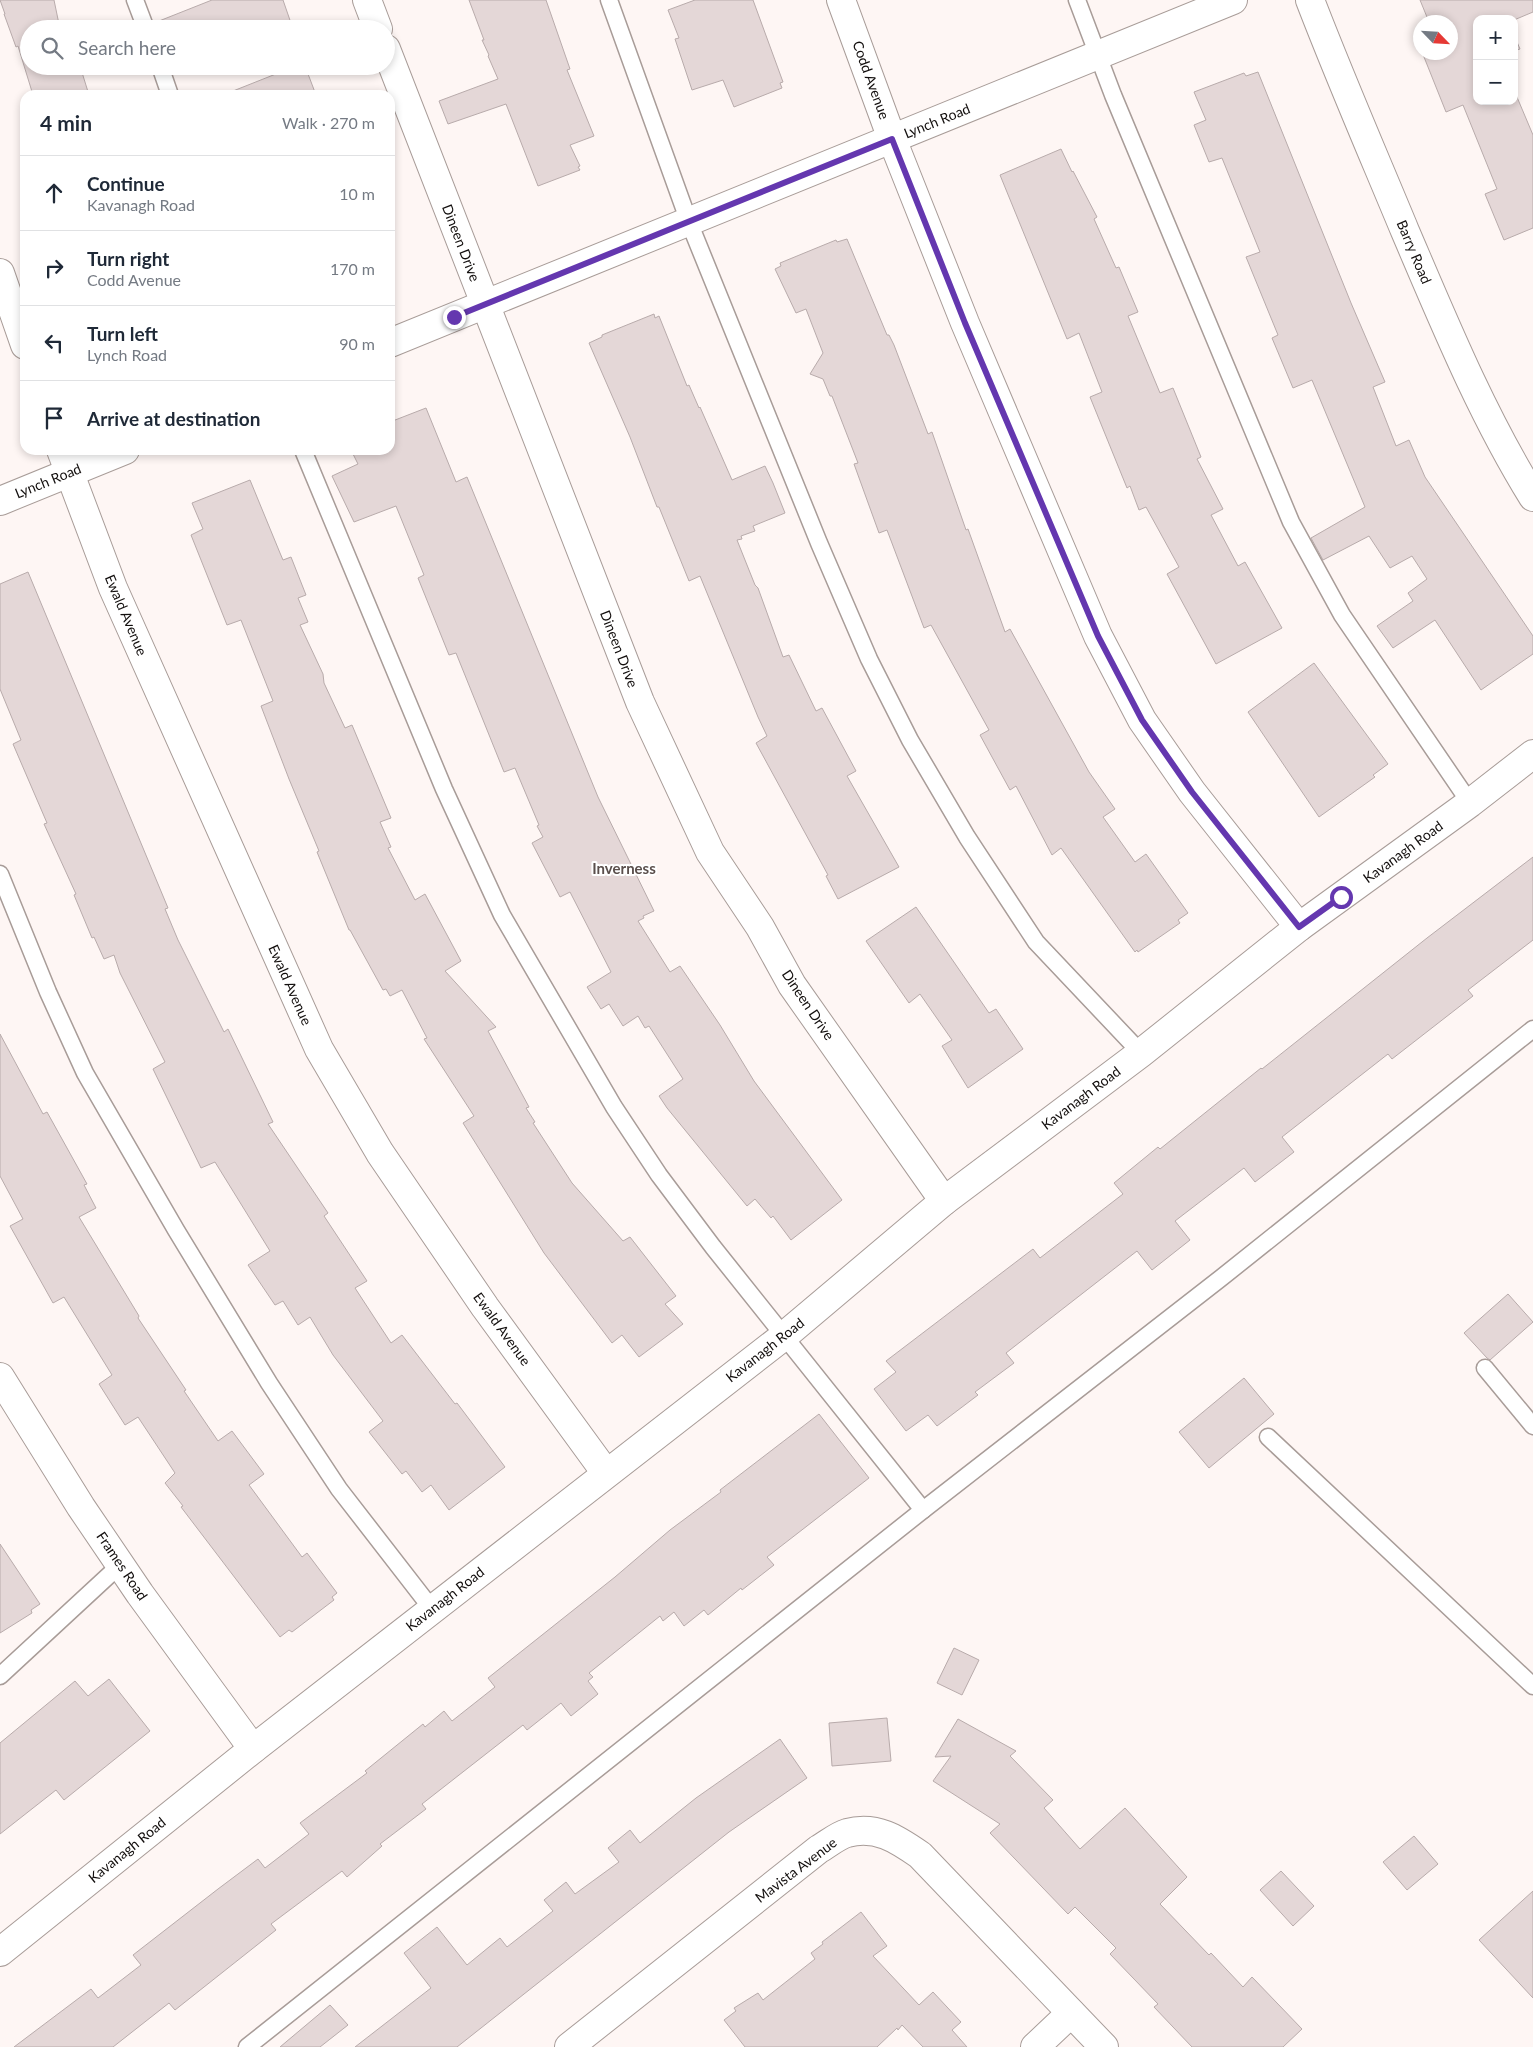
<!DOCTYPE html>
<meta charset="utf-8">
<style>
:root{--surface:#fff;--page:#f6f6f7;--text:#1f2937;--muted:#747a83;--line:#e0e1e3}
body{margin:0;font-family:Lato,sans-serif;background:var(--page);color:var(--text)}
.controls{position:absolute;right:15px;top:15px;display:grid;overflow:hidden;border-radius:10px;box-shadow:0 2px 8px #0003}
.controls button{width:45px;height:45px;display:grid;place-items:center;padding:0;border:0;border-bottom:1px solid var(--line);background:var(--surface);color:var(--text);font:25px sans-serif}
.compass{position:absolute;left:1413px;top:15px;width:45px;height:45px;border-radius:50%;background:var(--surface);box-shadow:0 2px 8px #0003;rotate:115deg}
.stop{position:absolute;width:15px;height:15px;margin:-11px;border:4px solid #6437af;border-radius:50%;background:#fff}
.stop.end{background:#6437af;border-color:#fff;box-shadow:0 1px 5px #0008}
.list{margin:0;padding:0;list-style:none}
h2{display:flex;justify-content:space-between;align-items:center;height:65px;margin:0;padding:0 20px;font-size:21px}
h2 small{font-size:16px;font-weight:400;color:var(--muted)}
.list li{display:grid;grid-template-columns:32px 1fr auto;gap:15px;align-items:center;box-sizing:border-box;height:75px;padding:0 20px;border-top:1px solid var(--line)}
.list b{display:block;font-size:19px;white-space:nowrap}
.list p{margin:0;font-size:16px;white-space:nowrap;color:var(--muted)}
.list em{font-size:16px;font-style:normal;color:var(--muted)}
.icon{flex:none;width:28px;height:28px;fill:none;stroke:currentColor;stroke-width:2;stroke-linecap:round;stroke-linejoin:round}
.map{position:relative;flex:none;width:1533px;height:2047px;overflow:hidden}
.search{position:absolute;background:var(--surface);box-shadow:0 2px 8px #0003;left:20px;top:20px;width:375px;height:55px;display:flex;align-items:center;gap:12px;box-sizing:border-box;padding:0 18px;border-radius:28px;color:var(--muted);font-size:19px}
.panel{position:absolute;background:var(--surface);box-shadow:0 2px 8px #0003;left:20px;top:90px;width:375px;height:365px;border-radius:15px}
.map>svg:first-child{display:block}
.building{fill:#e4d7d7;stroke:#b8abab}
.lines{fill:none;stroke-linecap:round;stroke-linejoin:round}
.lane-casing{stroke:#a89c98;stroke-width:19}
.street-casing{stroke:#a89c98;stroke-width:30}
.lane{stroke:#fff;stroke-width:16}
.street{stroke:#fff;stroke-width:28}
.route{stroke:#6437af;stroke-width:6}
.labels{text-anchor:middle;stroke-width:4;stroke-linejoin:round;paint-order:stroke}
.street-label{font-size:14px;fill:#120e0d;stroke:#fff}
.neighbourhood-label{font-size:15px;font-weight:bold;fill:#5a4f4c;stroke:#fff}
</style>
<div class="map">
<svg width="1533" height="2047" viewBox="0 0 1533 2047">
<rect width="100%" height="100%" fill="#fef6f4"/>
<!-- building -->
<g class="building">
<path d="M 0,0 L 54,0 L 60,29 L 29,29 L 29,66 L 80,66 L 89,95 L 33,95 L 18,46 L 16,47 L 4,14 L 5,14 Z"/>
<path d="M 212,0 L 283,0 L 293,29 L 156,29 L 154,23 Z"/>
<path d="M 469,0 L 546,0 L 570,69 L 567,70 L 594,136 L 570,145 L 580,166 L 578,167 L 580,170 L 538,186 L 506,104 L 448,124 L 439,101 L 498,79 L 488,56 L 489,55 L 482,40 L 484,40 Z"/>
<path d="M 695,0 L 753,0 L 783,82 L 780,83 L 782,88 L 734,107 L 723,80 L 692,90 L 675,39 L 679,38 L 668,10 Z"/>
<path d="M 1420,0 L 1533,0 L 1533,12 L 1514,20 L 1477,19 L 1477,101 L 1514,101 L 1514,90 L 1533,135 L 1533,228 L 1504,240 L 1485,194 L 1497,189 L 1463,105 L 1446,112 L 1422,52 L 1450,52 L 1450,22 L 1429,22 Z"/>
<path d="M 1420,31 L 1420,48 L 1415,33 Z"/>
<path d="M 1514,35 L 1520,49 L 1514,51 Z"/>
<path d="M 296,66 L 305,66 L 316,95 L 228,95 L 228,93 Z"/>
<path d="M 1258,72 L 1351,303 L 1385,382 L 1373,387 L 1396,446 L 1409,440 L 1425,477 L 1533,636 L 1533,654 L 1481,690 L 1435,620 L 1393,648 L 1377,626 L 1413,601 L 1408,593 L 1427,579 L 1412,556 L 1390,568 L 1369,536 L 1323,560 L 1311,538 L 1365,507 L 1312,380 L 1293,388 L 1272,338 L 1278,335 L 1246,257 L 1260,252 L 1222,158 L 1209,162 L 1194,125 L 1206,120 L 1194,92 L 1244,73 L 1246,76 Z"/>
<path d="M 1061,149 L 1072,172 L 1073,171 L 1097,217 L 1094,219 L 1116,268 L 1119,267 L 1138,312 L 1128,316 L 1160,393 L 1173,388 L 1201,457 L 1197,459 L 1223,509 L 1211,515 L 1238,566 L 1245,562 L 1282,628 L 1216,664 L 1167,574 L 1179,567 L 1146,507 L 1139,510 L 1130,486 L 1127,488 L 1090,397 L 1102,392 L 1079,333 L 1067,339 L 1000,175 Z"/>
<path d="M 847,239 L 887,335 L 889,335 L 894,345 L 928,434 L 932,432 L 966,530 L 968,529 L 1005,632 L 1010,629 L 1089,772 L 1115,809 L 1103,817 L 1135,862 L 1146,854 L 1188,913 L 1178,920 L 1180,923 L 1138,952 L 1137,950 L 1135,952 L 1061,848 L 1052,855 L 1016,786 L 1010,790 L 980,735 L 989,730 L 931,625 L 924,628 L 887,530 L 879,533 L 854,464 L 858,463 L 832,396 L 830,396 L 823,379 L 810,374 L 823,353 L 806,309 L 796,313 L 775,269 L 781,266 L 780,263 L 836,240 L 837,242 Z"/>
<path d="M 654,314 L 655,318 L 659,316 L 687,386 L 689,385 L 699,408 L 700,407 L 732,480 L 765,466 L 773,483 L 785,513 L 753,526 L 755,531 L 741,536 L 742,539 L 737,540 L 755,585 L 758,588 L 783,657 L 789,655 L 816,711 L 822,708 L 856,771 L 847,776 L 899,867 L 838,899 L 826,876 L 828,875 L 756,743 L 767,736 L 758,717 L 700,576 L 689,581 L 659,507 L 657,507 L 630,437 L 589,343 L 602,337 L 602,335 Z"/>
<path d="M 426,408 L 456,482 L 467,477 L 598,797 L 654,911 L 643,916 L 644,918 L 638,921 L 670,972 L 680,966 L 720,1025 L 754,1081 L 842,1200 L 791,1240 L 773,1216 L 771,1218 L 755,1199 L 747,1206 L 667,1108 L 659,1096 L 683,1079 L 649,1026 L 645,1028 L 638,1016 L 623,1026 L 609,1004 L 601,1009 L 587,987 L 611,972 L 570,892 L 560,897 L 532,843 L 543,837 L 537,826 L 539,825 L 515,768 L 504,772 L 456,653 L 449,655 L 418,578 L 424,575 L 396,506 L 354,522 L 332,476 L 358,464 L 351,450 L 390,450 L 390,422 Z"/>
<path d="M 250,480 L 280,553 L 283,560 L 291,557 L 306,595 L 298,598 L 308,622 L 300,625 L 323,674 L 324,683 L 345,728 L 352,725 L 391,818 L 380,822 L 391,847 L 388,848 L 415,900 L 425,894 L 461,961 L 445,971 L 496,1027 L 488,1031 L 529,1107 L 526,1108 L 535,1122 L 533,1123 L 572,1183 L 623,1241 L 630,1237 L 676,1296 L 665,1304 L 683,1324 L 639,1357 L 622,1335 L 612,1343 L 544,1253 L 463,1123 L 474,1116 L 424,1039 L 427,1038 L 402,990 L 390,996 L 386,989 L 383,990 L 350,930 L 349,930 L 317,852 L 319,851 L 289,779 L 261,706 L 273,701 L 241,620 L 227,625 L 191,535 L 203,529 L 192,503 Z"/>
<path d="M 28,572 L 168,908 L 165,909 L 178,940 L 224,1032 L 228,1029 L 273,1122 L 268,1124 L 328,1213 L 324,1216 L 367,1281 L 355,1288 L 391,1343 L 402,1335 L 455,1404 L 457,1403 L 505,1467 L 449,1510 L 431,1485 L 422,1492 L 406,1471 L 402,1474 L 369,1432 L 383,1421 L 333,1355 L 310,1317 L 298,1325 L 283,1301 L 275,1305 L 248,1265 L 270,1251 L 215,1162 L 201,1168 L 153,1069 L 165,1062 L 120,973 L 114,955 L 104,959 L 94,937 L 92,938 L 74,895 L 76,894 L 44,824 L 47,823 L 13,744 L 21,740 L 0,689 L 0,584 Z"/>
<path d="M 1314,663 L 1388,764 L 1373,775 L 1375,777 L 1319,817 L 1248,712 Z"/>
<path d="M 1533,857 L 1533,940 L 1468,990 L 1473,996 L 1392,1059 L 1388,1054 L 1282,1137 L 1294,1152 L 1255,1182 L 1244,1168 L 1175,1221 L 1190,1240 L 1152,1270 L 1137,1251 L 1006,1353 L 1014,1363 L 975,1392 L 978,1395 L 937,1426 L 928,1415 L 906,1431 L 874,1389 L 896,1372 L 886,1361 L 1033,1249 L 1040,1258 L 1123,1194 L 1114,1183 L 1158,1147 L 1160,1149 L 1261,1068 L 1262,1069 L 1427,938 Z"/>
<path d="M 916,907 L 989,1013 L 996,1009 L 1023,1049 L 968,1088 L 942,1046 L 952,1040 L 920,994 L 909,1003 L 866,941 Z"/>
<path d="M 0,1034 L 43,1114 L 47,1112 L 87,1184 L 84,1185 L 96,1208 L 79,1217 L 139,1316 L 138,1318 L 186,1390 L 184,1391 L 218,1441 L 232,1431 L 264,1474 L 249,1485 L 302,1557 L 307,1553 L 337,1593 L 332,1597 L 334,1600 L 292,1632 L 289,1630 L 280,1637 L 181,1507 L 183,1506 L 165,1483 L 175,1473 L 138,1417 L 125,1425 L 99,1384 L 112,1375 L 64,1297 L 53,1303 L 10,1226 L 23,1219 L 0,1176 Z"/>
<path d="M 1508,1294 L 1533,1322 L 1490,1360 L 1487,1358 L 1464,1333 Z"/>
<path d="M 1244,1378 L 1274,1414 L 1209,1468 L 1179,1432 Z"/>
<path d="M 819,1414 L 869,1478 L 767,1557 L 774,1565 L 742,1590 L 741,1588 L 708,1615 L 704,1610 L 684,1626 L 674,1612 L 663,1621 L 660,1616 L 589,1673 L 593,1677 L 588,1681 L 598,1694 L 571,1716 L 561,1703 L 527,1730 L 523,1725 L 422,1804 L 426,1809 L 380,1844 L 382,1846 L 347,1877 L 342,1871 L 271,1924 L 276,1930 L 175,2010 L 169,2003 L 113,2047 L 14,2047 L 91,1989 L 98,1998 L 141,1965 L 133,1955 L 218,1889 L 258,1859 L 265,1868 L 309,1834 L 300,1823 L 367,1773 L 365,1771 L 423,1724 L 425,1727 L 444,1711 L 452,1721 L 495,1687 L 488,1678 L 615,1577 L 670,1530 L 721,1492 L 720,1490 Z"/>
<path d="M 0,1544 L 40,1604 L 31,1610 L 32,1613 L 0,1633 Z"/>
<path d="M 954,1648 L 979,1660 L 962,1695 L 937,1683 Z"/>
<path d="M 109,1679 L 150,1731 L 64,1800 L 56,1790 L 0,1834 L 0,1743 L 75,1681 L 88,1696 Z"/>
<path d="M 887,1718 L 891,1761 L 832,1766 L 829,1723 Z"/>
<path d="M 958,1719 L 1016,1751 L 1010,1756 L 1053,1800 L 1044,1808 L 1080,1849 L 1125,1808 L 1187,1877 L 1160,1904 L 1209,1955 L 1211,1953 L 1243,1987 L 1252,1977 L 1302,2029 L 1283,2047 L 1192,2047 L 1154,2007 L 1158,2004 L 1110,1954 L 1116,1948 L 1075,1907 L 1068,1914 L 990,1833 L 1000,1824 L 933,1781 L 951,1756 L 935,1757 Z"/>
<path d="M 780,1739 L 807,1778 L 729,1832 L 457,2047 L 355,2047 L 431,1988 L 404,1953 L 437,1927 L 467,1965 L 500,1938 L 507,1947 L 553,1911 L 544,1900 L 566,1882 L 575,1894 L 619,1862 L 608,1848 L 630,1830 L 640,1843 L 696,1798 Z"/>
<path d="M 1414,1836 L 1438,1864 L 1407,1890 L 1383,1862 Z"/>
<path d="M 1281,1871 L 1314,1906 L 1293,1926 L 1260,1890 Z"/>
<path d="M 1533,1891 L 1533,1998 L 1479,1940 Z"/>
<path d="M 861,1912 L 887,1946 L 873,1956 L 919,2005 L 933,1992 L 961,2022 L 952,2030 L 967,2047 L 923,2047 L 902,2025 L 898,2030 L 897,2028 L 877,2047 L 745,2047 L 724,2020 L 736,2011 L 734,2008 L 758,1993 L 763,2000 L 815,1959 L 811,1953 L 823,1944 L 822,1942 Z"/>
<path d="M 330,2005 L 348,2025 L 320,2047 L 280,2047 Z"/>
</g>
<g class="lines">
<!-- lane casing -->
<g class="lane-casing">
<g id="lane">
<path d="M 135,0 L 146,29"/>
<path d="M 609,0 L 689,222 L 819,543 L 869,659 L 910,740 L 967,837 L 1036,942 L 1141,1053"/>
<path d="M 1077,0 L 1113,95 L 1291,522 L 1342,615 L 1470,803"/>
<path d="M 160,66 L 170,95"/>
<path d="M 303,450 L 444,789 L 502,915 L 614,1107 L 659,1175 L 713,1247 L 923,1510"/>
<path d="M 0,874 L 48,992 L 85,1073 L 176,1230 L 269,1383 L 339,1489 L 432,1609"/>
<path d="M 1485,1368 L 1533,1426"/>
<path d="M 1268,1437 L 1533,1686"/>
<path d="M 0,1676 L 120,1565"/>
<path d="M 247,2047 L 923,1510 L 1221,1278 L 1533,1029"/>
</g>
</g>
<!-- street casing -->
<g class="street-casing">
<g id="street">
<path d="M 367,0 L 378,29"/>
<path d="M 841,0 L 892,139 L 965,323 L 1098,636 L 1142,720 L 1192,792 L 1299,927"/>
<path d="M 1310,0 C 1340,78 1373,154 1405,231 C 1444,322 1481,413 1533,497"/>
<path d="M 386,49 L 640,702 L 710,852 L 760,927 L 792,985 L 944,1201"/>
<path d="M 0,273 L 25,345"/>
<path d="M 390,343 L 1233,0"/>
<path d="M 61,450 L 113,588 L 319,1049 L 380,1153 L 485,1307 L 606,1473"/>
<path d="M 0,501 L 125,450"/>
<path d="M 0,1377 L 81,1507 L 140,1594 L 253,1749"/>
<path d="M 0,1952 L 253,1749 L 784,1336 L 944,1201 L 1141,1053 L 1299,927 L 1470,803 L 1533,754"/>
<path d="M 569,2047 L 819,1849 C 828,1844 837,1836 847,1833 C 876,1825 897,1839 920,1855 L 1104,2047"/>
<path d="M 1035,2047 L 1071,2013"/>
</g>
</g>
<!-- lane -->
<use href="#lane" class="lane"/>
<!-- street -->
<use href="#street" class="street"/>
</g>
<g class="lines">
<!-- route -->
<path class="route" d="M 454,317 L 892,139 L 965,323 L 1098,636 L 1142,720 L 1192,792 L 1299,927 L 1341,897"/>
</g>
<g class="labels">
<!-- street labels -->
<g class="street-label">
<text transform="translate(871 80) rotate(70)" y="5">Codd Avenue</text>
<text transform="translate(937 121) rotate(-22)" y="5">Lynch Road</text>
<text transform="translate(461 243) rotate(69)" y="5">Dineen Drive</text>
<text transform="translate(1414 252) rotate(67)" y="5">Barry Road</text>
<text transform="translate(48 481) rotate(-22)" y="5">Lynch Road</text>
<text transform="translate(126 615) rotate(67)" y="5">Ewald Avenue</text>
<text transform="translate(619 649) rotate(69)" y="5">Dineen Drive</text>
<text transform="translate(1403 852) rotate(-36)" y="5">Kavanagh Road</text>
<text transform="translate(290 985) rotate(66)" y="5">Ewald Avenue</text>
<text transform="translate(808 1005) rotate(56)" y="5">Dineen Drive</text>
<text transform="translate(1081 1098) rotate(-37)" y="5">Kavanagh Road</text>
<text transform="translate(502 1329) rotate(54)" y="5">Ewald Avenue</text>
<text transform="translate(765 1350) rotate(-38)" y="5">Kavanagh Road</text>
<text transform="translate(122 1566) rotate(56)" y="5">Frames Road</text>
<text transform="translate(445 1599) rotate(-38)" y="5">Kavanagh Road</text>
<text transform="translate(127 1850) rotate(-39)" y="5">Kavanagh Road</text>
<text transform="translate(796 1870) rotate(-37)" y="5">Mavista Avenue</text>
</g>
<!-- neighbourhood labels -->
<g class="neighbourhood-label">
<text x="624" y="874">Inverness</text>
</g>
</g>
</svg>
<div class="controls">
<button>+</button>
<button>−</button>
</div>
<svg class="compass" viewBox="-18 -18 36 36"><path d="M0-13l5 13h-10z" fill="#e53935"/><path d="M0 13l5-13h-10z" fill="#747a83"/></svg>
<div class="stop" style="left:1341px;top:897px"></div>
<div class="stop end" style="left:454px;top:317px"></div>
<div class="search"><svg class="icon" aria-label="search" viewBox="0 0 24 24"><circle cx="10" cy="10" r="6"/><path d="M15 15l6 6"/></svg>Search here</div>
<section class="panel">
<h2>4 min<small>Walk · 270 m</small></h2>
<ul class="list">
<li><svg class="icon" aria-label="ahead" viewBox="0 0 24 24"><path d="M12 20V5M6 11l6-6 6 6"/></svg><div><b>Continue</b><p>Kavanagh Road</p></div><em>10 m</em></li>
<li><svg class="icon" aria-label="right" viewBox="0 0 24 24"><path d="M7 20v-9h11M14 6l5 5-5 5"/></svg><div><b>Turn right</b><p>Codd Avenue</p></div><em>170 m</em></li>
<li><svg class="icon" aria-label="left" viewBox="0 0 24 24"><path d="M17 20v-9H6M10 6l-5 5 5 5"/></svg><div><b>Turn left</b><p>Lynch Road</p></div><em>90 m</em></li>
<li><svg class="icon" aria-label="arrive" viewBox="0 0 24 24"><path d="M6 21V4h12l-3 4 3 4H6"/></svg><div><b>Arrive at destination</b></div></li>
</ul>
</section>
</div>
